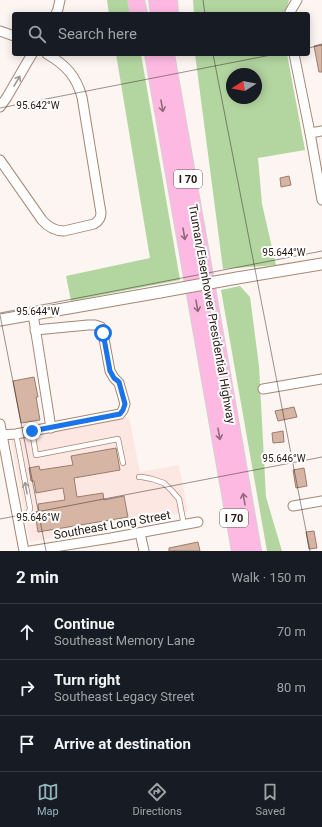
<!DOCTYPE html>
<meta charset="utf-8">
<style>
:root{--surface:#171b24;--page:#20242c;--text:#f1f3f6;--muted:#9ea1a6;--line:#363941;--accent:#94b4bd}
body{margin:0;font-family:Roboto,sans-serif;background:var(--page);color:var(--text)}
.compass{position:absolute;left:226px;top:68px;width:36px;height:36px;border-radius:50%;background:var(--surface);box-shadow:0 2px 10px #0003;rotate:259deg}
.stop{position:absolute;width:12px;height:12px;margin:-9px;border:3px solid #1a73e8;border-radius:50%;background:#fff}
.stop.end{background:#1a73e8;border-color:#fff;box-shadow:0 1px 4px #0008}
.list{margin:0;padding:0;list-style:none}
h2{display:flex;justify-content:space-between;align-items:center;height:52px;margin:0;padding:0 16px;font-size:17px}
h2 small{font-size:13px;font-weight:400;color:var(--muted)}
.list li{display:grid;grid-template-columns:26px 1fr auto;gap:12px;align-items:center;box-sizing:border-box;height:56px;padding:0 16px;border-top:1px solid var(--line)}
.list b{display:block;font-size:15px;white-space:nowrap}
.list p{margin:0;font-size:13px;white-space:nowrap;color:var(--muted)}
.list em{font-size:13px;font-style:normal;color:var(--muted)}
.icon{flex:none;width:22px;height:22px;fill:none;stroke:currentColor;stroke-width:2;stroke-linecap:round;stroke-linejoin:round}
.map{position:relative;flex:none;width:322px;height:551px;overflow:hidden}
.search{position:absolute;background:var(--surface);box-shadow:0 2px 10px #0003;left:12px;right:12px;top:12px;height:44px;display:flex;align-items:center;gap:10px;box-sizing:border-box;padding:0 14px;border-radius:4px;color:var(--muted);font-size:15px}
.sheet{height:220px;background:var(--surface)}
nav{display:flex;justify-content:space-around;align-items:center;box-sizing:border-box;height:56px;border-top:1px solid var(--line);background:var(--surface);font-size:11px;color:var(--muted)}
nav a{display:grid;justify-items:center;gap:2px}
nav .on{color:var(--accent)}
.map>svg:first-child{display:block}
.education{fill:#fce7e3}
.green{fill:#b3d6a0;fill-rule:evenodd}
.building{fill:#d6b5a4;stroke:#9c7c6c}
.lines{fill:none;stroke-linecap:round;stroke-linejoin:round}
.service-casing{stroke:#a68775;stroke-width:6}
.minor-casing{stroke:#a68775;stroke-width:11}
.tertiary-casing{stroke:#a68775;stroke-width:13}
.motorway-casing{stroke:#d3d1d0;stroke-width:18}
.service{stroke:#fff;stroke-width:4.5}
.minor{stroke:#fff;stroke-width:9}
.tertiary{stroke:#fff;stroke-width:11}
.motorway{stroke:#feb9e3;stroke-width:16}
.tertiary-bridge-casing{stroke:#a68775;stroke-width:13;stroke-linecap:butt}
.tertiary-bridge{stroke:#fff;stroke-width:11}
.oneway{stroke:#9d9894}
.oneway2{stroke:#92697a}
.route{stroke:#1a73e8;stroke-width:5}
.ticks{fill:none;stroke:#251912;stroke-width:1;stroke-opacity:0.45}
.labels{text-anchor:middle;stroke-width:4;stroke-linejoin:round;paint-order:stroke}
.shield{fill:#fff;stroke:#665e59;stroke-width:1}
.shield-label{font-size:11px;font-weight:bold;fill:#251912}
.street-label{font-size:12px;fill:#251912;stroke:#fff}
.ticks-label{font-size:10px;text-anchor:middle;fill:#251912;stroke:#fff;stroke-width:4;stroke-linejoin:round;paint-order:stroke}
</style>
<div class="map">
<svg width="322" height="551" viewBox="0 0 322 551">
<rect width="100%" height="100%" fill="#fcf5f1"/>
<!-- education -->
<path class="education" d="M 129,417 L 140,472 L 179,465 L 188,512 L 30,542 L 11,440 Z"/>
<!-- green -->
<g class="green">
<path d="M 107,0 L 131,0 L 134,14 L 109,14 Z"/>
<path d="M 193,0 L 289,0 L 285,14 L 194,14 Z"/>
<path d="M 116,54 L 141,54 L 180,280 L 71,301 L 66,276 L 150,258 Z"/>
<path d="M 195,54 L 287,54 L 305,150 L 258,158 L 262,204 L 276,265 L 223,269 ZM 232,74 L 256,74 L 256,98 L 232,98 Z"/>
<path d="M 240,286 L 250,297 L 259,366 L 266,497 L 282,551 L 267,551 L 221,290 Z"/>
</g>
<!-- building -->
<g class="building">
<path d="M 322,44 L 322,72 L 319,72 L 314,46 Z"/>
<path d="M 289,176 L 291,185 L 281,187 L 280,178 Z"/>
<path d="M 34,377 L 38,397 L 36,397 L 40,420 L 21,423 L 13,381 Z"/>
<path d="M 294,407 L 297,417 L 278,421 L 275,411 Z"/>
<path d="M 283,431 L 284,442 L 273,443 L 272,433 Z"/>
<path d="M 116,448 L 120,470 L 74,478 L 77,497 L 103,493 L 104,500 L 124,496 L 128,517 L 38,532 L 35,512 L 39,512 L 38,504 L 65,500 L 63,488 L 36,493 L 34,481 L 31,481 L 29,468 L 39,466 L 40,470 L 73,465 L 71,456 Z"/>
<path d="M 304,468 L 307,486 L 296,488 L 293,470 Z"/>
<path d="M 314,531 L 317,548 L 309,549 L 306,532 Z"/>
<path d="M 198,542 L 200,551 L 169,551 L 169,548 Z"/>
</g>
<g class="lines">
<!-- service casing -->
<g class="service-casing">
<g id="service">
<path d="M 32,431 L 36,455 L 118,439 L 123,463"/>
<path d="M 16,434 L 30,508 C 29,516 26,518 19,521"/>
<path d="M 139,477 L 142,477 L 152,479 L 164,483 L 172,491 L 179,499 L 184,525"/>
</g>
</g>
<!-- minor casing -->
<g class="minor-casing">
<g id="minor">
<path d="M 56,14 L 58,9 L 60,0"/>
<path d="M 290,14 L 290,12 L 297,0"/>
<path d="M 0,31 L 14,36"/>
<path d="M 294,54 L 310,133 L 322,200"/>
<path d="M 0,107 L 7,97 L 32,54"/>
<path d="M 310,133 L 322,131"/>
<path d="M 0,160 L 42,220 C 48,227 55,231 64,231 L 94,224 C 99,221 101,218 101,213 L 82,97 C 76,76 66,65 47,54"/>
<path d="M 33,314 L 51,428"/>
<path d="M 263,389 L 322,379"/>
<path d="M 0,424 L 24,551"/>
<path d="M 0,435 L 16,434 L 120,414 L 123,410 L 125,404 L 119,383 L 114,378 L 110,371 L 103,333 L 101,327 L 95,325 L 88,325 L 35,330"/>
<path d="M 293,506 L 322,501"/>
<path d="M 140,533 L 144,551"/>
<path d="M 30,551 L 111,538 L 198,522"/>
</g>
</g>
<!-- tertiary casing -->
<g class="tertiary-casing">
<g id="tertiary">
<path d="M 237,278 L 322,264"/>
<path d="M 0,320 L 160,292"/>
</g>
</g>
<!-- motorway casing -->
<g class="motorway-casing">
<g id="motorway">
<path d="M 136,0 L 139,14"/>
<path d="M 157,0 L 159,14"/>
<path d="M 169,0 L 170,14"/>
<path d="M 153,54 L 240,551"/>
<path d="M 166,54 L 253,551"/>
</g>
</g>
<!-- service -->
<use href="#service" class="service"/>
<!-- minor -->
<use href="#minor" class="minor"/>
<!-- tertiary -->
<use href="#tertiary" class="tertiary"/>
<!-- motorway -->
<use href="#motorway" class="motorway"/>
<!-- tertiary-bridge casing -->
<g class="tertiary-bridge-casing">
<path id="tertiary-bridge" d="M 160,292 L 237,278"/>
</g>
<!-- tertiary-bridge -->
<use href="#tertiary-bridge" class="tertiary-bridge"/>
</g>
<!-- one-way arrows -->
<defs><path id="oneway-shaft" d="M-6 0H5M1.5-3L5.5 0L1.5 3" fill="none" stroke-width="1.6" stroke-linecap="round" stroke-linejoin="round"/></defs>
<g class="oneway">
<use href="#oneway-shaft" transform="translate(17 81) rotate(-59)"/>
<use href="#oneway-shaft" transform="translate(26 488) rotate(-100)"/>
</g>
<g class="oneway2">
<use href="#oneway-shaft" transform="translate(162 106) rotate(80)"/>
<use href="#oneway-shaft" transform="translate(184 234) rotate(80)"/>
<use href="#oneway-shaft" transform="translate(197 306) rotate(80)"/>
<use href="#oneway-shaft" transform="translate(219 434) rotate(80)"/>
<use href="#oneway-shaft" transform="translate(244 499) rotate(-100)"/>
</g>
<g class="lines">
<!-- route -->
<path class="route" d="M 32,431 L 120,414 L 123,410 L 125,404 L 119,382 L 114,378 L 110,371 L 103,333"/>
</g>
<!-- ticks -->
<path class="ticks" d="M 203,0 L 205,14M 308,48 L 322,45M 213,54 L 310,551M 0,108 L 276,54M 0,313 L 322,251M 0,315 L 46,551M 0,519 L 322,457"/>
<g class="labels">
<!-- shield labels -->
<g class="shield">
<rect x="174" y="170" width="28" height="18" rx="3"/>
<rect x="220" y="509" width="28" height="18" rx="3"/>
</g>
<g class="shield-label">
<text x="188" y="183">I 70</text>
<text x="234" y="522">I 70</text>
</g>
<!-- street labels -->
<g class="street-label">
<text transform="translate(212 314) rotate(80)" y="4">Truman/Eisenhower Presidential Highway</text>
<text transform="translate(112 525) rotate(-10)" y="4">Southeast Long Street</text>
</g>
</g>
<g class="ticks-label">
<text x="38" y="109">95.642°W</text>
<text x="284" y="256">95.644°W</text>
<text x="38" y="315">95.644°W</text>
<text x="284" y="462">95.646°W</text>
<text x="38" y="521">95.646°W</text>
</g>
</svg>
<svg class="compass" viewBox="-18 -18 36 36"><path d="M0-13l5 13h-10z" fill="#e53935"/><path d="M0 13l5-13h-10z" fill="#9ea1a6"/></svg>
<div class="stop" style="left:103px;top:333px"></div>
<div class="stop end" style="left:32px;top:431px"></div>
<div class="search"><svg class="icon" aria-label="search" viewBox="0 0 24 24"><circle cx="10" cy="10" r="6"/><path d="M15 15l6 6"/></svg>Search here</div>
</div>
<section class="sheet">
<h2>2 min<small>Walk · 150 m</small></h2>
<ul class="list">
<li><svg class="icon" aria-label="ahead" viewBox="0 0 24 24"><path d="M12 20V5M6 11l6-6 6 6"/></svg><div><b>Continue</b><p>Southeast Memory Lane</p></div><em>70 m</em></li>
<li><svg class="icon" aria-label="right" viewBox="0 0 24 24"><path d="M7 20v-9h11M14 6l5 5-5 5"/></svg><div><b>Turn right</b><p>Southeast Legacy Street</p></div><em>80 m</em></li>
<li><svg class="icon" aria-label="arrive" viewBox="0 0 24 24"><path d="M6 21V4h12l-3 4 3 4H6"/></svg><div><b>Arrive at destination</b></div></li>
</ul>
</section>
<nav>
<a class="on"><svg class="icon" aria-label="map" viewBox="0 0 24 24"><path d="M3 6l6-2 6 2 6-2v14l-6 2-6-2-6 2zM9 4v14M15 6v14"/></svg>Map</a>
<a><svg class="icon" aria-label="directions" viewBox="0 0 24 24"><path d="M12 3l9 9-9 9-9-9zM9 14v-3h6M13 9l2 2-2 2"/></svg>Directions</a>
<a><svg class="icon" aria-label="saved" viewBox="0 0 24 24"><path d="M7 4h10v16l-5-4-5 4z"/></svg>Saved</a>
</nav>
